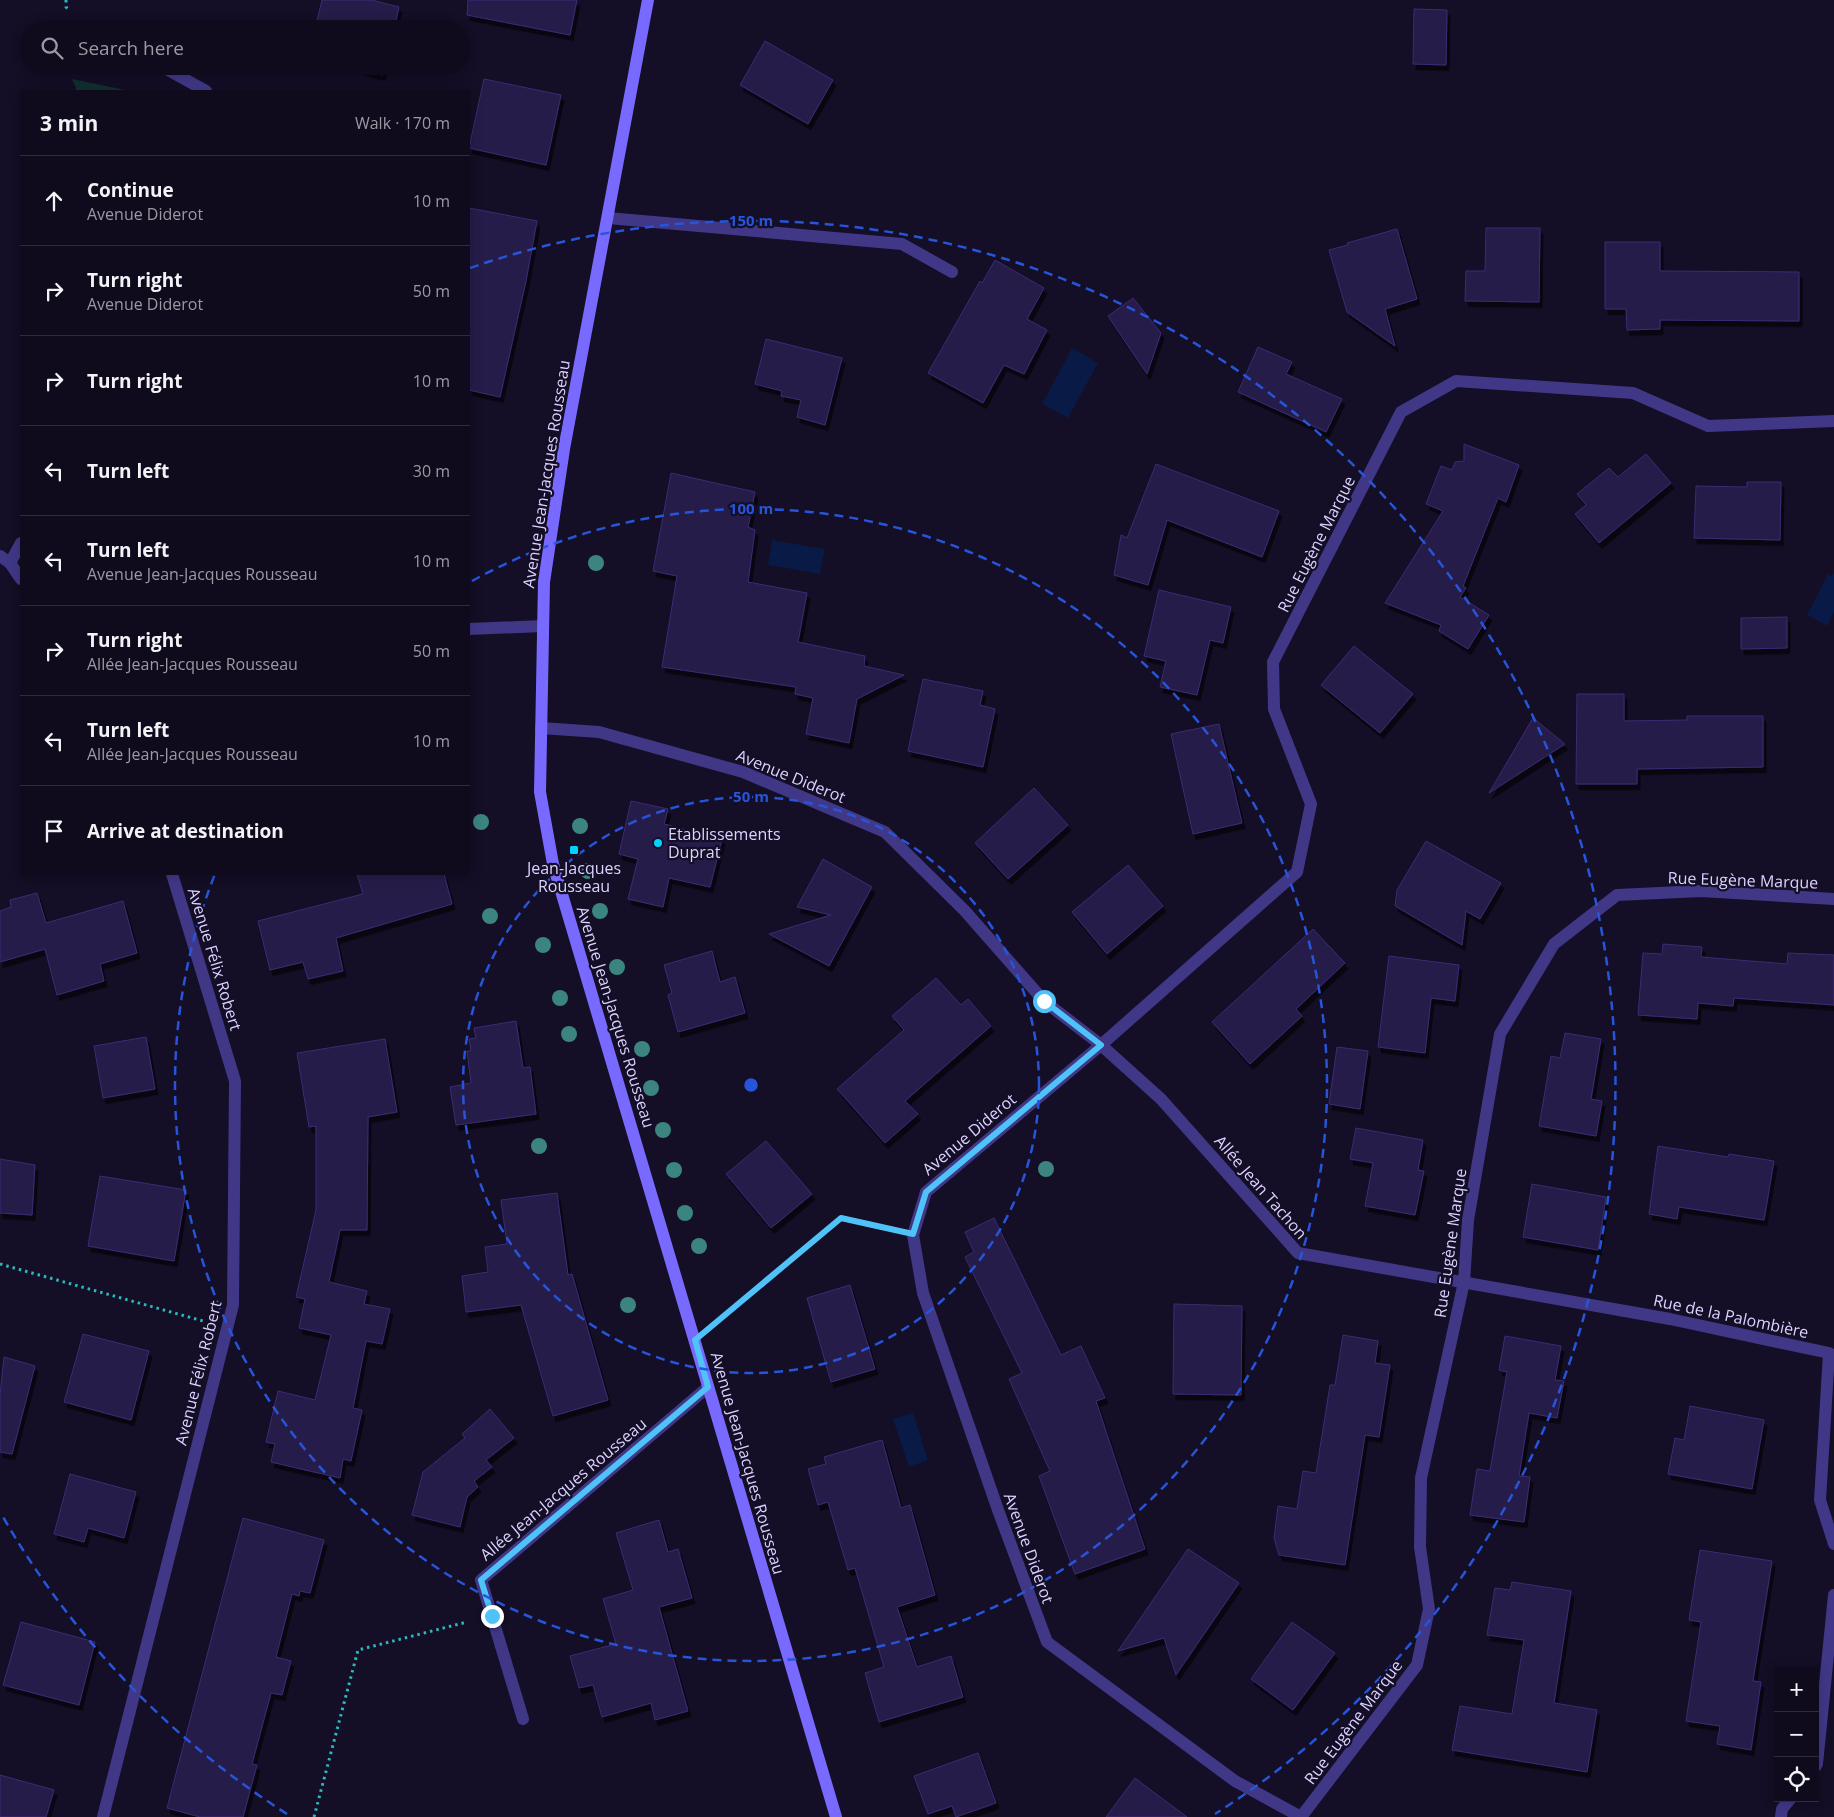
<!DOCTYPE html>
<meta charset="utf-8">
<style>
:root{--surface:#0f0a1c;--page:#1d1829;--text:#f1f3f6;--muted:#9b9aa3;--line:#2f2b3b}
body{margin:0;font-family:"Open Sans",sans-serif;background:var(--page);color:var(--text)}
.controls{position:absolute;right:15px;bottom:15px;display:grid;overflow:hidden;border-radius:0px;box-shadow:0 2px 12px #0003}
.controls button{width:45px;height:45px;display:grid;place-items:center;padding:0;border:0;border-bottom:1px solid var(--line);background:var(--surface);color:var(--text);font:25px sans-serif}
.stop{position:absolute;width:15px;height:15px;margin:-11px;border:4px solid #4fc3f7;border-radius:50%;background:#fff}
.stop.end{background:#4fc3f7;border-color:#fff;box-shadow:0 1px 5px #0008}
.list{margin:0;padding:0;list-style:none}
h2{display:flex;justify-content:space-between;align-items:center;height:65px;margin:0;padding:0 20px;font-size:21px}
h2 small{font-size:16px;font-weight:400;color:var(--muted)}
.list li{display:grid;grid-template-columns:32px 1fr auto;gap:15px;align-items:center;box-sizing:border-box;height:90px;padding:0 20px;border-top:1px solid var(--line)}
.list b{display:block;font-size:19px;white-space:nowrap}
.list p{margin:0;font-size:16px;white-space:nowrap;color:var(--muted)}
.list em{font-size:16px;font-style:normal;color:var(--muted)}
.icon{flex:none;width:28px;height:28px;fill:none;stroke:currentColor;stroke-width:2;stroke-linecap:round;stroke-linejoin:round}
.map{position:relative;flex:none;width:1834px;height:1817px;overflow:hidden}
.search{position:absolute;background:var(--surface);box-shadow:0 2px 12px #0003;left:20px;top:20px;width:450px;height:55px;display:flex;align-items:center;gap:12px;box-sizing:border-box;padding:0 18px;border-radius:28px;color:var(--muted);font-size:19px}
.panel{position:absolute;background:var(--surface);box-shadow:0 2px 12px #0003;left:20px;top:90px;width:450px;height:785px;border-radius:0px}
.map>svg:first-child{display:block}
.green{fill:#112f30}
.water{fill:#081a45}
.building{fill:#261a48;stroke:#3e2b74;filter:url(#shadow)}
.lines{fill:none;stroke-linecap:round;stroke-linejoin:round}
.path{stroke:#2bbabb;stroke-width:3;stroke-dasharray:2.5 4;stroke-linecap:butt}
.lane{stroke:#403887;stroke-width:12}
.street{stroke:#403887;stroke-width:12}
.secondary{stroke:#786aff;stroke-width:12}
.tree{fill:#3b8480}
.route{stroke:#4fc3f7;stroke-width:6}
.ring{fill:none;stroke:#2655da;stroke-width:2.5;stroke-dasharray:9 6}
.poi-dot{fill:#00d4fe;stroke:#140e26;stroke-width:2}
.labels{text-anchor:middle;stroke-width:4.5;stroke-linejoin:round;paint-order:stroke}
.street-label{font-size:16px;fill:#dbd3ff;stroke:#140e26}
.poi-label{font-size:16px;fill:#dbd3ff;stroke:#140e26;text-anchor:start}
.centre{fill:#2655da;stroke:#140e26;stroke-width:2.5}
.ring-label{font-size:15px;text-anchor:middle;font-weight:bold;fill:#2655da;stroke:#140e26;stroke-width:4.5;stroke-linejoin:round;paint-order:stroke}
</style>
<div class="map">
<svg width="1834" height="1817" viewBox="0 0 1834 1817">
<defs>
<filter id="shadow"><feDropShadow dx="3" dy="5.5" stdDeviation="0" flood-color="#0009"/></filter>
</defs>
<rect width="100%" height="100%" fill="#140e26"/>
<!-- green -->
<path class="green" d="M 72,79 L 130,91 L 75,91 L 76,88 Z"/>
<!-- water -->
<g class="water">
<path d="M 1072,348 L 1098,363 L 1068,418 L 1042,404 Z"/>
<path d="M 772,540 L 825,549 L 820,574 L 768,565 Z"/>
<path d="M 1834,573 L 1834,612 L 1827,626 L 1807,615 L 1828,574 L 1832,576 Z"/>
<path d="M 913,1413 L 928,1460 L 909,1467 L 893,1419 Z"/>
</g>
<!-- building -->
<g class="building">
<path d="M 322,0 L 371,0 L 399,7 L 394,29 L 315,29 Z"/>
<path d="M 468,0 L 577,0 L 570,35 L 467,15 Z"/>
<path d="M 1414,9 L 1447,10 L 1446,65 L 1413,64 Z"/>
<path d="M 765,41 L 833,80 L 808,124 L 740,85 Z"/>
<path d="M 349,66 L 385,66 L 382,75 Z"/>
<path d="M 484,79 L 561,95 L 546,165 L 469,148 Z"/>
<path d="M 469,208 L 537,221 L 526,281 L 500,397 L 469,390 Z"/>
<path d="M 1486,228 L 1540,228 L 1539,302 L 1465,301 L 1466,271 L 1485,271 Z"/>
<path d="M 1397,229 L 1417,299 L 1385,309 L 1395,346 L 1347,312 L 1329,250 L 1348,245 L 1347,243 Z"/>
<path d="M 1605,242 L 1660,242 L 1660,271 L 1799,272 L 1799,321 L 1660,320 L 1660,329 L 1627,330 L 1626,309 L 1605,309 Z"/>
<path d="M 995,260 L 1044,288 L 1027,319 L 1047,330 L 1024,374 L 1004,365 L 983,403 L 928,373 L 980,281 L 982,283 Z"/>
<path d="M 1133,298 L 1161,333 L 1147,374 L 1108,316 Z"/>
<path d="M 766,339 L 842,358 L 825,425 L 797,417 L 801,400 L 781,396 L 782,391 L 755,384 Z"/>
<path d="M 1258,347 L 1292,362 L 1286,374 L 1342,399 L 1326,432 L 1238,392 Z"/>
<path d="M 1464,444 L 1519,465 L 1506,502 L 1498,498 L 1463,586 L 1466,588 L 1460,597 L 1489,615 L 1468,649 L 1439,631 L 1441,625 L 1385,603 L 1443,511 L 1426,504 L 1441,466 L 1452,470 L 1455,462 L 1464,461 Z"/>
<path d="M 1646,454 L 1671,483 L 1599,543 L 1575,514 L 1586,505 L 1577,494 L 1609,468 L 1618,477 Z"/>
<path d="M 1156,464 L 1279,511 L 1262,557 L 1167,520 L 1148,585 L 1114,575 L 1121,535 L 1127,538 Z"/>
<path d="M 671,473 L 755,492 L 748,527 L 755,530 L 748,582 L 807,593 L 798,642 L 865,656 L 864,666 L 904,675 L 857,699 L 849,743 L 806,734 L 813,698 L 795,694 L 796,687 L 662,667 L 677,576 L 653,571 Z"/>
<path d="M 1747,482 L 1781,482 L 1780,540 L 1694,538 L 1696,486 L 1747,487 Z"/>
<path d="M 1159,590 L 1231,607 L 1223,643 L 1210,640 L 1197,695 L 1160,687 L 1166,661 L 1144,656 Z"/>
<path d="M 1787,617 L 1787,648 L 1741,649 L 1741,618 Z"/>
<path d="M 1354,646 L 1413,694 L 1380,733 L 1321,685 Z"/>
<path d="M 923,679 L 983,691 L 980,705 L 995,709 L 983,767 L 908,751 Z"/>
<path d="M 1577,694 L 1624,694 L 1624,721 L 1687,720 L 1687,716 L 1763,716 L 1763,767 L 1637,769 L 1637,784 L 1576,784 Z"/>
<path d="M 1533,718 L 1565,744 L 1489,793 Z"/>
<path d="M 1219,724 L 1242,823 L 1193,834 L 1171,734 Z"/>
<path d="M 1034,788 L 1068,825 L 1008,879 L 975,843 Z"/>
<path d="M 631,801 L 668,809 L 664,824 L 722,839 L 710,887 L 669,878 L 663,907 L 628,899 L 638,859 L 619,854 Z"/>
<path d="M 1426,841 L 1501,883 L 1480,919 L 1466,911 L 1462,945 L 1395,906 L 1397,890 Z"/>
<path d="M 823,859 L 872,887 L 829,966 L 769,934 L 831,915 L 797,907 Z"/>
<path d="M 1128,865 L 1163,906 L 1107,954 L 1072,912 Z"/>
<path d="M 357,874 L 444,874 L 452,904 L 336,938 L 343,971 L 308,979 L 303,962 L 270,970 L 258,921 L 363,894 Z"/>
<path d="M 37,893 L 46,923 L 123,901 L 137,953 L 100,964 L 104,981 L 57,995 L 45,949 L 0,962 L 0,911 L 11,907 L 10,900 Z"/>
<path d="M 1313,929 L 1345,963 L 1296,1009 L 1302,1016 L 1250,1064 L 1212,1022 Z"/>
<path d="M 1663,944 L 1702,947 L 1701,957 L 1787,964 L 1788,953 L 1834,955 L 1834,1005 L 1734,998 L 1733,1006 L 1698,1003 L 1697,1019 L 1638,1015 L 1643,953 L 1662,954 Z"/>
<path d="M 712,951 L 720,982 L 735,977 L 745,1013 L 678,1032 L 668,995 L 672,993 L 664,965 Z"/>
<path d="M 1389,956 L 1459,965 L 1455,1001 L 1431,998 L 1425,1053 L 1378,1047 Z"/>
<path d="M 936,978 L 961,1005 L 968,999 L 991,1026 L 905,1101 L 918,1114 L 885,1143 L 837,1089 L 904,1030 L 892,1016 Z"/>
<path d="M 516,1021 L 523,1068 L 530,1067 L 536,1114 L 456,1125 L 450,1087 L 471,1083 L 467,1051 L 471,1051 L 469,1039 L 476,1038 L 474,1028 Z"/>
<path d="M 1565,1033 L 1601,1039 L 1591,1099 L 1602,1101 L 1596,1136 L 1539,1126 L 1551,1056 L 1560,1058 Z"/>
<path d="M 146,1037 L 155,1089 L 103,1098 L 94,1046 Z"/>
<path d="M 385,1039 L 397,1112 L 368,1117 L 367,1230 L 340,1230 L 329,1282 L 367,1291 L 364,1304 L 390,1309 L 382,1344 L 366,1341 L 353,1408 L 362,1410 L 351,1461 L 343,1459 L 340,1478 L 271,1462 L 275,1444 L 266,1442 L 278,1391 L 315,1400 L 331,1335 L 299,1328 L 305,1299 L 296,1297 L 316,1210 L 316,1126 L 309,1127 L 297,1053 Z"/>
<path d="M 1337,1047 L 1368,1051 L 1360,1109 L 1329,1104 Z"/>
<path d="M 1356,1128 L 1423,1140 L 1418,1170 L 1424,1171 L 1415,1215 L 1365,1206 L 1373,1163 L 1350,1159 Z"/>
<path d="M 766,1141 L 812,1194 L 771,1228 L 726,1174 Z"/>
<path d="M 1658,1146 L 1728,1157 L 1729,1154 L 1774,1161 L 1764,1220 L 1679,1207 L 1677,1219 L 1649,1214 Z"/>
<path d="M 0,1159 L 35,1165 L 32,1215 L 0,1213 Z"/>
<path d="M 100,1176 L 186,1190 L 174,1261 L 88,1246 Z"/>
<path d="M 1532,1184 L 1606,1197 L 1598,1250 L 1523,1237 Z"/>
<path d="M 557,1193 L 568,1275 L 572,1274 L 608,1400 L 553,1416 L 521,1305 L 466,1312 L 462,1276 L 488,1272 L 485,1247 L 507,1244 L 501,1200 Z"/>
<path d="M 994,1218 L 1061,1355 L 1081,1346 L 1105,1398 L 1096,1401 L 1145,1549 L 1075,1574 L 1039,1476 L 1050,1471 L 1009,1379 L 1022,1373 L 965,1257 L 974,1252 L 965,1232 Z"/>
<path d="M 850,1285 L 875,1369 L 831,1382 L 807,1298 Z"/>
<path d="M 1174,1304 L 1242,1306 L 1241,1395 L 1173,1394 Z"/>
<path d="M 83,1334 L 149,1351 L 131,1420 L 64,1402 Z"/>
<path d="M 1343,1335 L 1378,1341 L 1375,1363 L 1390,1365 L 1379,1437 L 1365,1435 L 1345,1565 L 1279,1555 L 1274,1538 L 1278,1506 L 1297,1509 L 1303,1471 L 1316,1473 L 1330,1385 L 1335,1385 Z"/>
<path d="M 1505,1336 L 1561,1346 L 1555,1380 L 1564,1381 L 1557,1418 L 1529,1413 L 1519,1476 L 1530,1477 L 1524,1522 L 1470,1515 L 1477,1469 L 1490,1471 L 1507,1372 L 1499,1370 Z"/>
<path d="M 4,1357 L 35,1366 L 12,1454 L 0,1452 L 0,1395 Z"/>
<path d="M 1690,1406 L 1764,1420 L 1752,1489 L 1668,1474 L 1675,1438 L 1684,1440 Z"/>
<path d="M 490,1409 L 514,1438 L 486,1460 L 492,1467 L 474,1481 L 478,1487 L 467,1497 L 460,1527 L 412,1515 L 423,1472 L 465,1438 L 462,1434 Z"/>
<path d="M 882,1440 L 901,1508 L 910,1505 L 935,1595 L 897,1607 L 917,1667 L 951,1656 L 963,1697 L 879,1722 L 865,1673 L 884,1667 L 855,1568 L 848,1570 L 828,1502 L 818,1505 L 808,1469 L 826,1464 L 824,1457 Z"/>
<path d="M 70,1474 L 136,1492 L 124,1538 L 88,1528 L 84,1542 L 54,1534 Z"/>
<path d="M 243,1518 L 324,1540 L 310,1593 L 300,1591 L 299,1596 L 292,1594 L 276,1657 L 291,1661 L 282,1695 L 271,1693 L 252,1764 L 257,1765 L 243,1817 L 200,1817 L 167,1808 Z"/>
<path d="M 659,1520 L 668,1552 L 678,1549 L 692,1598 L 659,1607 L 688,1711 L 655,1720 L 651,1703 L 602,1717 L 593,1685 L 579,1688 L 570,1656 L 616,1644 L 603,1599 L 633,1590 L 616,1533 Z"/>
<path d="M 1188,1549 L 1239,1583 L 1176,1675 L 1164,1638 L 1118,1651 Z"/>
<path d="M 1700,1550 L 1772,1561 L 1753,1681 L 1761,1682 L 1751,1750 L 1717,1744 L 1720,1726 L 1686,1721 L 1701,1622 L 1689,1620 Z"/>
<path d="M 1512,1582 L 1571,1591 L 1554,1703 L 1597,1710 L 1587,1772 L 1452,1750 L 1460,1706 L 1512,1714 L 1524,1640 L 1487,1635 L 1495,1588 L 1510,1590 Z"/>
<path d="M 21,1622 L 95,1642 L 79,1705 L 3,1685 Z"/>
<path d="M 1292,1622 L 1335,1653 L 1293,1710 L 1251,1679 Z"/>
<path d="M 978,1753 L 996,1803 L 956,1817 L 952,1806 L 928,1814 L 914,1776 Z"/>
<path d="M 0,1775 L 54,1790 L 46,1817 L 0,1817 Z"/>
<path d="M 1135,1778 L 1152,1791 L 1187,1817 L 1106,1817 Z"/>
</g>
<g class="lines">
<!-- path -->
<g class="path">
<path d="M 66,0 L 66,7 L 69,10"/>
<path d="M 0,1264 L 203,1321"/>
<path d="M 717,1322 L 841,1218 L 887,1229"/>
<path d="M 314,1817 L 358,1650 L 467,1622"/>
</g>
<!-- lane -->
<path class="lane" d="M 608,218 L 902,244 L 952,272"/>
<!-- street -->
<g class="street">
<path d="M 90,26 L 95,29"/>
<path d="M 161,66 L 206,91"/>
<path d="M 1834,421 L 1708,426 L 1633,393 L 1456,381 L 1401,412 L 1273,662 L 1274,709 L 1311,804 L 1297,872 L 1101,1045 L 1161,1099 L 1298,1253 L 1670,1319 L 1829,1353 L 1820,1500 L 1834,1544"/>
<path d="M 0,556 L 10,563 L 21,579"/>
<path d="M 10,563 L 21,543"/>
<path d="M 469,629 L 543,626"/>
<path d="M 541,728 L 599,732 L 743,772 L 885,832 L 965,911 L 1044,1001 L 1101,1045 L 926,1192 L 913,1235 L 923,1293 L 998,1510 L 1047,1642 L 1235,1781 L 1301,1817"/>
<path d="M 523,1719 L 481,1580 L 708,1387"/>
<path d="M 1815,1767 L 1817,1764 L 1834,1595"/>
<path d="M 103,1817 L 233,1305 L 235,1081 L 172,874"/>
<path d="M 1301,1817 L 1417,1665 L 1429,1609 L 1420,1547 L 1421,1478 L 1464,1282 L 1468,1220 L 1500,1034 L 1554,944 L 1617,895 L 1701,891 L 1834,899"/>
<path d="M 1781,1817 L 1782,1809 L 1791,1798"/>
</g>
<!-- secondary -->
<path class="secondary" d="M 648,0 L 564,449 L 544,582 L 540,792 L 553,864 L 836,1817"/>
</g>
<!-- trees -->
<g class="tree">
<circle cx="596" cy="563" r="8"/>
<circle cx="481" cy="822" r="8"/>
<circle cx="580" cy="826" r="8"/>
<circle cx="588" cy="871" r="8"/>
<circle cx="600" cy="911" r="8"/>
<circle cx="490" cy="916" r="8"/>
<circle cx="543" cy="945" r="8"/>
<circle cx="617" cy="967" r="8"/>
<circle cx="560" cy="998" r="8"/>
<circle cx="569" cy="1034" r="8"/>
<circle cx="642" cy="1049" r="8"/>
<circle cx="651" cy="1088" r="8"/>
<circle cx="663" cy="1130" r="8"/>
<circle cx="539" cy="1146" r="8"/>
<circle cx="1046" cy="1169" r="8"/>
<circle cx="674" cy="1170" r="8"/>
<circle cx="685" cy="1213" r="8"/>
<circle cx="699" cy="1246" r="8"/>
<circle cx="628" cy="1305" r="8"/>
</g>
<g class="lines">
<!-- route -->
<path class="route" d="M 492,1616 L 481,1580 L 708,1387 L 695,1340 L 841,1218 L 913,1234 L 926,1192 L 1101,1045 L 1044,1001"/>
</g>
<!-- distance rings -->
<g class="ring">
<circle cx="751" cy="1085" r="288"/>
<path d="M472 581A576 576 0 1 1 215 874"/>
<path d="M287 1814A864 864 0 0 1 3 1517M470 268A864 864 0 0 1 1215 1814"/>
</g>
<!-- markers -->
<g class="poi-dot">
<circle cx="658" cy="843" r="5"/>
<rect x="569" y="845" width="10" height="10" rx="2.5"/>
</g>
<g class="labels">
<!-- street labels -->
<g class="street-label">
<text transform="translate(546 474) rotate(-81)" y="6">Avenue Jean-Jacques Rousseau</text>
<text transform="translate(1316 544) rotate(-63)" y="6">Rue Eugène Marque</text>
<text transform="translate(791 776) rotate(22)" y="6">Avenue Diderot</text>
<text transform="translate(1743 880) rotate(2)" y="6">Rue Eugène Marque</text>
<text transform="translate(215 959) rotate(73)" y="6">Avenue Félix Robert</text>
<text transform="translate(616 1017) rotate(73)" y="6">Avenue Jean-Jacques Rousseau</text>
<text transform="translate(969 1134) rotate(-40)" y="6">Avenue Diderot</text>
<text transform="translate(1261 1187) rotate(49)" y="6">Allée Jean Tachon</text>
<text transform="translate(1450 1243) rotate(-82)" y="6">Rue Eugène Marque</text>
<text transform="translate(1731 1316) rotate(12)" y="6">Rue de la Palombière</text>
<text transform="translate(198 1373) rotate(-76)" y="6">Avenue Félix Robert</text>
<text transform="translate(748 1463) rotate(74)" y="6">Avenue Jean-Jacques Rousseau</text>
<text transform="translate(563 1489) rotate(-40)" y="6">Allée Jean-Jacques Rousseau</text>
<text transform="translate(1029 1548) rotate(70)" y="6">Avenue Diderot</text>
<text transform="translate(1353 1722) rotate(-53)" y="6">Rue Eugène Marque</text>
</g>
<!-- poi labels -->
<g class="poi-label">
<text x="668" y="840">Etablissements<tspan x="668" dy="18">Duprat</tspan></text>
<text x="574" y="874" text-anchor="middle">Jean-Jacques<tspan x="574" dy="18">Rousseau</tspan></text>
</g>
</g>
<circle cx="751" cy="1085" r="8" class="centre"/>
<g class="ring-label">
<text x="751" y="226">150 m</text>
<text x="751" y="514">100 m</text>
<text x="751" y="802">50 m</text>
</g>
</svg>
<div class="controls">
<button>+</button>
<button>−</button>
<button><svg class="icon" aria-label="locate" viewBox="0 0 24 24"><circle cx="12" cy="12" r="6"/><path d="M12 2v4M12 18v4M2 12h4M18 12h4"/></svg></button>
</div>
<div class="stop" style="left:1044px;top:1001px"></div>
<div class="stop end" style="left:492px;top:1616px"></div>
<div class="search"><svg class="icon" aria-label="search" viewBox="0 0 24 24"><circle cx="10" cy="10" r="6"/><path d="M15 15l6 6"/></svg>Search here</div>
<section class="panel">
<h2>3 min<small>Walk · 170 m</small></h2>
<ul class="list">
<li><svg class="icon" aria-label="ahead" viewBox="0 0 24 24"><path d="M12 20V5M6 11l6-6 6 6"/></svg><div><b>Continue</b><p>Avenue Diderot</p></div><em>10 m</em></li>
<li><svg class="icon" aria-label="right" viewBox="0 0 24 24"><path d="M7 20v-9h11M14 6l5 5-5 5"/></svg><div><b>Turn right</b><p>Avenue Diderot</p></div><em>50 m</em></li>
<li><svg class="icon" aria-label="right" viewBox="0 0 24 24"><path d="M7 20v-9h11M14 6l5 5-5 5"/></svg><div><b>Turn right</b></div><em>10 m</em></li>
<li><svg class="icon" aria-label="left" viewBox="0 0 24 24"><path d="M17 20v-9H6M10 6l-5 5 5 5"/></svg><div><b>Turn left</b></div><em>30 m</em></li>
<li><svg class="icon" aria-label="left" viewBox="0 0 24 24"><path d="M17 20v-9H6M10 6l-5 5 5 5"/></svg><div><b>Turn left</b><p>Avenue Jean-Jacques Rousseau</p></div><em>10 m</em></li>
<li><svg class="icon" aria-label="right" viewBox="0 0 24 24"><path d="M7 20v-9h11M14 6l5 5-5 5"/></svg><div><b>Turn right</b><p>Allée Jean-Jacques Rousseau</p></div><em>50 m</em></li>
<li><svg class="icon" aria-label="left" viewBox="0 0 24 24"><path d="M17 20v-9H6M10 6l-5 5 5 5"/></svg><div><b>Turn left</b><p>Allée Jean-Jacques Rousseau</p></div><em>10 m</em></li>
<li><svg class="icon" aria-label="arrive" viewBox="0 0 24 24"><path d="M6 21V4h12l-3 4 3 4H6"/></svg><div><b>Arrive at destination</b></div></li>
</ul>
</section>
</div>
